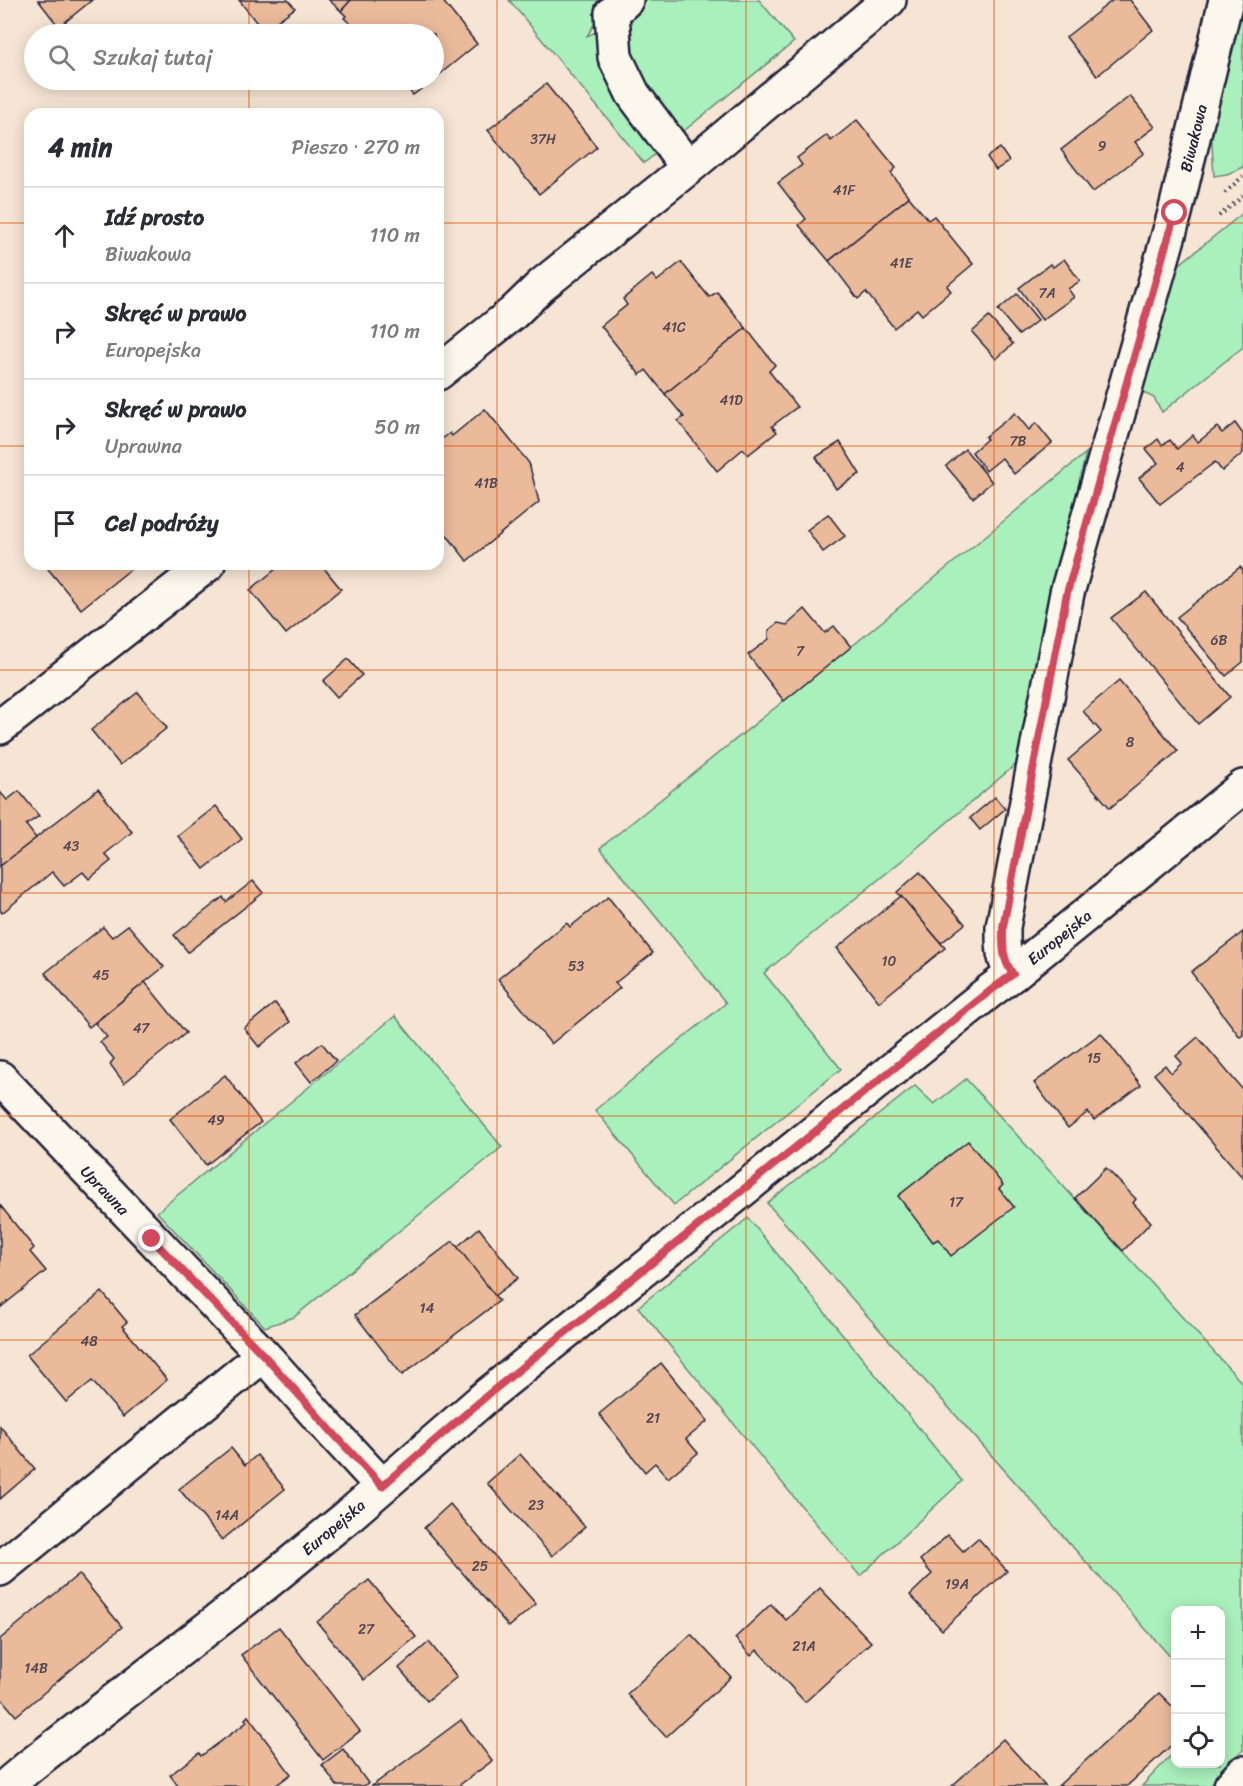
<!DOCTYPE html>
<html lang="pl">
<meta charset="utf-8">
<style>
:root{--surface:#fff;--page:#f7f7f7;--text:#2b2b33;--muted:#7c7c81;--line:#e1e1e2}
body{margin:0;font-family:Sriracha,sans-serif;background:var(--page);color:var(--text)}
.controls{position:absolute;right:18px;bottom:18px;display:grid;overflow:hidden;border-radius:12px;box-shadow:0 3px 15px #0003}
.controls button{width:54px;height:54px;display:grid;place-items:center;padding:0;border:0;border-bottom:2px solid var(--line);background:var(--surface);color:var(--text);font:30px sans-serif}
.stop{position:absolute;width:18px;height:18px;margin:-14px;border:4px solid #d1495b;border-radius:50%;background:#fff}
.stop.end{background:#d1495b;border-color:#fff;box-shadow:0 2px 6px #0008}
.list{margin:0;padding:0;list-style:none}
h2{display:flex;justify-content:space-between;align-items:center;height:78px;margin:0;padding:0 24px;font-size:26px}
h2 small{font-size:20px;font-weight:400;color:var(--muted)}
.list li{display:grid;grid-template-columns:39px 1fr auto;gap:18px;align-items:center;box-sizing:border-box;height:96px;padding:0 24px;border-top:2px solid var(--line)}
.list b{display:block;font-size:22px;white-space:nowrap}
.list p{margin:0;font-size:20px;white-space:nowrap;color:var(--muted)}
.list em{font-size:20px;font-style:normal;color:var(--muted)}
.icon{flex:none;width:33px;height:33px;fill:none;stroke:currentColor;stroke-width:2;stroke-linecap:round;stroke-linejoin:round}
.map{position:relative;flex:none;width:1243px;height:1786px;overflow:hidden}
.search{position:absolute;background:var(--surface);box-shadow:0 3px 15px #0003;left:24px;top:24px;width:420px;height:66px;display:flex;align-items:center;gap:15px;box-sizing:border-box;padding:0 21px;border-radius:33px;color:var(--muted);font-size:22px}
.panel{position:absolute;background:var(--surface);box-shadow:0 3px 15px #0003;left:24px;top:108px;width:420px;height:462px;border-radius:18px}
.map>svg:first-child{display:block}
.green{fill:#aaf0bc;stroke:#66897c;stroke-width:1.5}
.building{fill:#eaba9b;stroke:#22223b;stroke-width:1.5}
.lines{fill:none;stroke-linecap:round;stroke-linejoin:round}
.minor-casing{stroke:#22223b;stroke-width:38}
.path{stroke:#22223b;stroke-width:4;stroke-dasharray:1.5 4.5;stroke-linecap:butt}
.minor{stroke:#fbf7ec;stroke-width:33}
.route{stroke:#d1495b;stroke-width:8}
.grid{fill:none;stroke:#de560e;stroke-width:1.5;stroke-opacity:0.55}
.labels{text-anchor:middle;stroke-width:5;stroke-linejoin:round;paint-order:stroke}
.number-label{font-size:14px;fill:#544853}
.street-label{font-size:16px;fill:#22223b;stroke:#fbf7ec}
</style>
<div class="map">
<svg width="1243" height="1786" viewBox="0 0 1243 1786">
<rect width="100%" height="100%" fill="#f6e5d4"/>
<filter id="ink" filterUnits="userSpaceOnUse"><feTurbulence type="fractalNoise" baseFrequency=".0167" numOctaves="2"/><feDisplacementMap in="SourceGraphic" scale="12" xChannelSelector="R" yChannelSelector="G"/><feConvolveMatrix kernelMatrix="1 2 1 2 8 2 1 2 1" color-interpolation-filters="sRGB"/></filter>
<g filter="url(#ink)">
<!-- green -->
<g class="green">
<path d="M 509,0 L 612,0 L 604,8 L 587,36 L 622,21 L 646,0 L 759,0 L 794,42 L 644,163 Z"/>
<path d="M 1243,7 L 1243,167 L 1227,174 L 1214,176 L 1211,129 Z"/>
<path d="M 1243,213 L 1243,347 L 1162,412 L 1154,398 L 1136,389 L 1170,272 Z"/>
<path d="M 1086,453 L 1049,610 L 1026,756 L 905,858 L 764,973 L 841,1069 L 674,1205 L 595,1110 L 726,1003 L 600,848 L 851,647 Z"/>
<path d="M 395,1016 L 502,1147 L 294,1317 L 265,1327 L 157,1212 Z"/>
<path d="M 966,1079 L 1243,1384 L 1243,1750 L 1210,1786 L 1142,1786 L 1175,1751 L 1176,1764 L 1220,1764 L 1220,1610 L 1176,1610 L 1175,1662 L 767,1203 L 915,1086 L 934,1104 Z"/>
<path d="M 748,1218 L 962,1481 L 860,1576 L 793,1496 L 638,1307 Z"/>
</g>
<!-- building -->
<g class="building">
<path d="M 38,0 L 92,0 L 59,27 Z"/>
<path d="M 239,0 L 288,0 L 295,8 L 263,31 Z"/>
<path d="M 329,0 L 351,0 L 341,11 Z"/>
<path d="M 351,0 L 442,0 L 477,44 L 434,79 L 434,34 L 383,34 L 379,30 L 373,34 L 362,34 L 344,18 L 346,16 L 341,11 Z"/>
<path d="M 1113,0 L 1130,0 L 1153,30 L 1097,76 L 1066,37 Z"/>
<path d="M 400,80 L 433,80 L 413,95 Z"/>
<path d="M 546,84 L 597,147 L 539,194 L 488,130 Z"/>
<path d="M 1130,96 L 1155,127 L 1135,142 L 1144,153 L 1093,192 L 1061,150 Z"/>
<path d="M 857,120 L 896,168 L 891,173 L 909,197 L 829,261 L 799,225 L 806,219 L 778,183 L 802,165 L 797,158 L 827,135 L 831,141 Z"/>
<path d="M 1000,148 L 1009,161 L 996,170 L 987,157 Z"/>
<path d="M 909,197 L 928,220 L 934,216 L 973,264 L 947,286 L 951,291 L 922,315 L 917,309 L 894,328 L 866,292 L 858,299 L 829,261 Z"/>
<path d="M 1064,259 L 1080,281 L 1068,289 L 1074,297 L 1042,320 L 1019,288 L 1050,264 L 1053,267 Z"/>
<path d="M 681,262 L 709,297 L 717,292 L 746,328 L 665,394 L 646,370 L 640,375 L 601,326 L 627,305 L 623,299 L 652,275 L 657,281 Z"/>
<path d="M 1017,294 L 1038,320 L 1019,335 L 998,310 Z"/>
<path d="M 989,317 L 1013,344 L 996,359 L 972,332 Z"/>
<path d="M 746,328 L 775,365 L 769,371 L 797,407 L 772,426 L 777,432 L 748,455 L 743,449 L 717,471 L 678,421 L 684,417 L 665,394 Z"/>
<path d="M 485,409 L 529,463 L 539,502 L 467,561 L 446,534 L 444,536 L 438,528 L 438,442 L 450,433 L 452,436 Z"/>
<path d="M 1015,413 L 1029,430 L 1036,423 L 1052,443 L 1014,474 L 1002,458 L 986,471 L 972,452 L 987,439 L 985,437 Z"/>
<path d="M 1235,423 L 1243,434 L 1243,453 L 1222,471 L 1215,462 L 1160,504 L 1139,478 L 1158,463 L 1146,449 L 1158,439 L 1162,445 L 1170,440 L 1177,449 L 1193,435 L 1198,442 L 1217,427 L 1222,433 Z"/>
<path d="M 840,442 L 860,474 L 836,489 L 816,457 Z"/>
<path d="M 965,449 L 992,482 L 973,498 L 946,466 Z"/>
<path d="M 828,514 L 845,536 L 823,552 L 807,530 Z"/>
<path d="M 44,564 L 137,564 L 81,609 Z"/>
<path d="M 282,564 L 326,564 L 323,567 L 341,589 L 286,634 L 250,590 Z"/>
<path d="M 1240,567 L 1243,570 L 1243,662 L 1226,676 L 1177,617 Z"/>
<path d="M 1146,592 L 1230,697 L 1198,724 L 1111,618 Z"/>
<path d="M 805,609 L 825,633 L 834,626 L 851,647 L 784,701 L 748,655 L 769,639 L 769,630 L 778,623 L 787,625 Z"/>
<path d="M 348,659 L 362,675 L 337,697 L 323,681 Z"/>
<path d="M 1119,681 L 1178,751 L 1110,808 L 1068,760 L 1101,732 L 1083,711 Z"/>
<path d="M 138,692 L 167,728 L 120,765 L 91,730 Z"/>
<path d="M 98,789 L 132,832 L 105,854 L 111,861 L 89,879 L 83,872 L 64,886 L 52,872 L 2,913 L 0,910 L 0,866 Z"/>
<path d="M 19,791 L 39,816 L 26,825 L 36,838 L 0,866 L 0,792 L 7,800 Z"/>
<path d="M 995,797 L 1005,809 L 980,830 L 970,818 Z"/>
<path d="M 216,806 L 242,839 L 204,869 L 178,836 Z"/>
<path d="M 920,872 L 965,924 L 941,943 L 897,892 Z"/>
<path d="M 253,881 L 263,893 L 188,952 L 174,935 L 223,897 L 226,902 Z"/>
<path d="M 901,896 L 945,948 L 879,1002 L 837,948 Z"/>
<path d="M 608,897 L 653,953 L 615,983 L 620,988 L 551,1044 L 498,979 L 567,923 L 570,927 Z"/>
<path d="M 128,925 L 164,967 L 89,1027 L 45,973 L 103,927 L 112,937 Z"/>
<path d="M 1243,932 L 1243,1035 L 1240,1037 L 1191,972 Z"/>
<path d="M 145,982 L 186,1033 L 124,1083 L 110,1064 L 114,1059 L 100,1042 L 107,1037 L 95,1023 Z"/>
<path d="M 275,1003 L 290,1022 L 259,1047 L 244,1028 Z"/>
<path d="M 1101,1033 L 1141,1085 L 1094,1120 L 1088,1112 L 1068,1128 L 1034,1083 Z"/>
<path d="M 1198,1037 L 1243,1090 L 1243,1178 L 1154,1074 L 1165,1065 L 1171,1073 L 1182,1063 L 1176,1056 Z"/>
<path d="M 322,1043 L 336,1061 L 311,1082 L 296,1063 Z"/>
<path d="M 225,1075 L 261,1122 L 206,1165 L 170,1119 Z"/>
<path d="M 968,1141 L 1003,1185 L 999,1189 L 1014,1207 L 951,1256 L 938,1239 L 933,1242 L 898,1196 Z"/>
<path d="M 1106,1168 L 1136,1199 L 1133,1203 L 1151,1222 L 1123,1251 L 1075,1198 Z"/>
<path d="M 0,1205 L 34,1248 L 30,1252 L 46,1271 L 0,1308 Z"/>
<path d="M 479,1228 L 518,1278 L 494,1296 L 457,1247 Z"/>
<path d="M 453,1241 L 499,1301 L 402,1375 L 355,1315 Z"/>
<path d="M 102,1292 L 127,1322 L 122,1326 L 167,1380 L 123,1417 L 92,1381 L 66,1402 L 27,1355 Z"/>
<path d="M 661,1363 L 708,1421 L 686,1439 L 698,1453 L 668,1478 L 655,1463 L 645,1472 L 599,1414 Z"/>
<path d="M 0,1426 L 35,1469 L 0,1499 Z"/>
<path d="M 231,1448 L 245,1465 L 257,1455 L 285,1489 L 222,1540 L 179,1489 Z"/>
<path d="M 520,1454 L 585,1527 L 552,1556 L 487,1483 Z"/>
<path d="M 450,1504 L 536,1604 L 509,1627 L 424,1528 Z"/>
<path d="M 948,1535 L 963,1551 L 978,1538 L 1007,1571 L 942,1630 L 910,1595 L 932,1574 L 920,1560 Z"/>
<path d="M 79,1574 L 122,1627 L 16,1716 L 0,1697 L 0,1639 Z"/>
<path d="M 369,1580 L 416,1637 L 364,1680 L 317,1622 Z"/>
<path d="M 820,1588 L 871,1642 L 805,1702 L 757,1650 L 751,1656 L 735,1638 L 771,1604 L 786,1620 Z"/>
<path d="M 279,1627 L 360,1731 L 323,1760 L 241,1655 Z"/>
<path d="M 691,1634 L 731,1677 L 666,1737 L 627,1694 Z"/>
<path d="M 429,1642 L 457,1677 L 427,1701 L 399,1668 Z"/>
<path d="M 1159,1693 L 1176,1710 L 1176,1741 L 1127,1786 L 1058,1786 Z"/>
<path d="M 248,1716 L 291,1774 L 275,1786 L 178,1786 L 170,1775 L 199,1753 L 201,1756 L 247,1722 L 245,1719 Z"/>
<path d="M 461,1720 L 492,1761 L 458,1786 L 372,1786 Z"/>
<path d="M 1003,1739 L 1045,1786 L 952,1786 Z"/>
<path d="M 343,1749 L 368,1783 L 364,1786 L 337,1786 L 322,1765 Z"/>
</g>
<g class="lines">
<!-- minor casing -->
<g class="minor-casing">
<g id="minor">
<path d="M 626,0 L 612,13 L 615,57 L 633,94 L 688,168"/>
<path d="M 438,373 L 513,313 L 542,285 L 688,168 L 889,0"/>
<path d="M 0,727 L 208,564"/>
<path d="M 1013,974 C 1002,959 1003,946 1003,927 L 1067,593 L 1175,213 L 1226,0"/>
<path d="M 0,1078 L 269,1361 L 333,1433 L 382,1486"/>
<path d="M 0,1569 L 263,1355"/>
<path d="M 6,1786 L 31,1765 L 265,1584 L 346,1518 L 490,1393 L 990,991 L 1013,974 L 1243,787"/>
<path d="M 1231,1786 L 1243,1773"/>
</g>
</g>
<!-- path -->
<g class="path">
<path d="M 1225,193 L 1243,176"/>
<path d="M 1219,216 L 1243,196"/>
</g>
<!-- minor -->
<use href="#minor" class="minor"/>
</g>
</g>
<g class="lines" filter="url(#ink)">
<!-- route -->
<path class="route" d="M 152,1239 L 269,1361 L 333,1433 L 382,1486 L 490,1393 L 990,991 L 1013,974 C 1002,959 1003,946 1003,927 L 1067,593 L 1175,213"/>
</g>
<!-- grid -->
<path class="grid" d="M 249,0 L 249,34M 497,0 L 497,1786M 746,0 L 746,1786M 994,0 L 994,1786M 249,80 L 249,114M 0,223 L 30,223M 438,223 L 1243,223M 0,446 L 30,446M 438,446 L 1243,446M 249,564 L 249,1786M 0,670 L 1243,670M 0,893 L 1243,893M 0,1116 L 1243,1116M 0,1340 L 1243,1340M 0,1563 L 1243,1563"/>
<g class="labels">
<!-- number labels -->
<g class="number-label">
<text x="543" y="144">37H</text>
<text x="1102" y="151">9</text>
<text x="844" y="195">41F</text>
<text x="901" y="268">41E</text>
<text x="1047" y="298">7A</text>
<text x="674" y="332">41C</text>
<text x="731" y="405">41D</text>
<text x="1018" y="446">7B</text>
<text x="1180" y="472">4</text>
<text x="486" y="488">41B</text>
<text x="1219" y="645">6B</text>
<text x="800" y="656">7</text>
<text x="1130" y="747">8</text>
<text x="71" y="851">43</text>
<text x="889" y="966">10</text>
<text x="576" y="971">53</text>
<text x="101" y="980">45</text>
<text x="141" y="1033">47</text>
<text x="1094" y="1063">15</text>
<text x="216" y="1125">49</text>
<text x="956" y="1207">17</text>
<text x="427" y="1313">14</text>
<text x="89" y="1346">48</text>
<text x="653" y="1423">21</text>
<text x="536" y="1510">23</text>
<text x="227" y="1520">14A</text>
<text x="480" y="1571">25</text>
<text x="957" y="1589">19A</text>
<text x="366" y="1634">27</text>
<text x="804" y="1651">21A</text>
<text x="36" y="1673">14B</text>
</g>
<!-- street labels -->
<g class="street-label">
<text transform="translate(1193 138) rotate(-76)" y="6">Biwakowa</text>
<text transform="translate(1059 937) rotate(-39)" y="6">Europejska</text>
<text transform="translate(105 1190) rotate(46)" y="6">Uprawna</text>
<text transform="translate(333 1527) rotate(-40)" y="6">Europejska</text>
</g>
</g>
</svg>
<div class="controls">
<button>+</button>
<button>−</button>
<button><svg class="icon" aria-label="locate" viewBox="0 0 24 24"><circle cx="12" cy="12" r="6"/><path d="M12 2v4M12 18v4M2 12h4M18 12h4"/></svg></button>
</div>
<div class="stop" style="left:1175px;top:213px"></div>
<div class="stop end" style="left:152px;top:1239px"></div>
<div class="search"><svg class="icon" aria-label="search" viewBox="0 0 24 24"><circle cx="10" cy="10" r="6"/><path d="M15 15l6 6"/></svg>Szukaj tutaj</div>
<section class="panel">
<h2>4 min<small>Pieszo · 270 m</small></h2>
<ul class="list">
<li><svg class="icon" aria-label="ahead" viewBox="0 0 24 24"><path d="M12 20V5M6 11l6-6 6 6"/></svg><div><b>Idź prosto</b><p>Biwakowa</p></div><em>110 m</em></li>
<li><svg class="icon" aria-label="right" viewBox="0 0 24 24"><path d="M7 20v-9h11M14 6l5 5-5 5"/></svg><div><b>Skręć w prawo</b><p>Europejska</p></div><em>110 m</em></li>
<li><svg class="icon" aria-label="right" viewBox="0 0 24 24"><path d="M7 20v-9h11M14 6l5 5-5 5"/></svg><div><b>Skręć w prawo</b><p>Uprawna</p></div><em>50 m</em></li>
<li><svg class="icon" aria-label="arrive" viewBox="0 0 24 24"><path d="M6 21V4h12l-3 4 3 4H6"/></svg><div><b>Cel podróży</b></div></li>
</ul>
</section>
</div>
